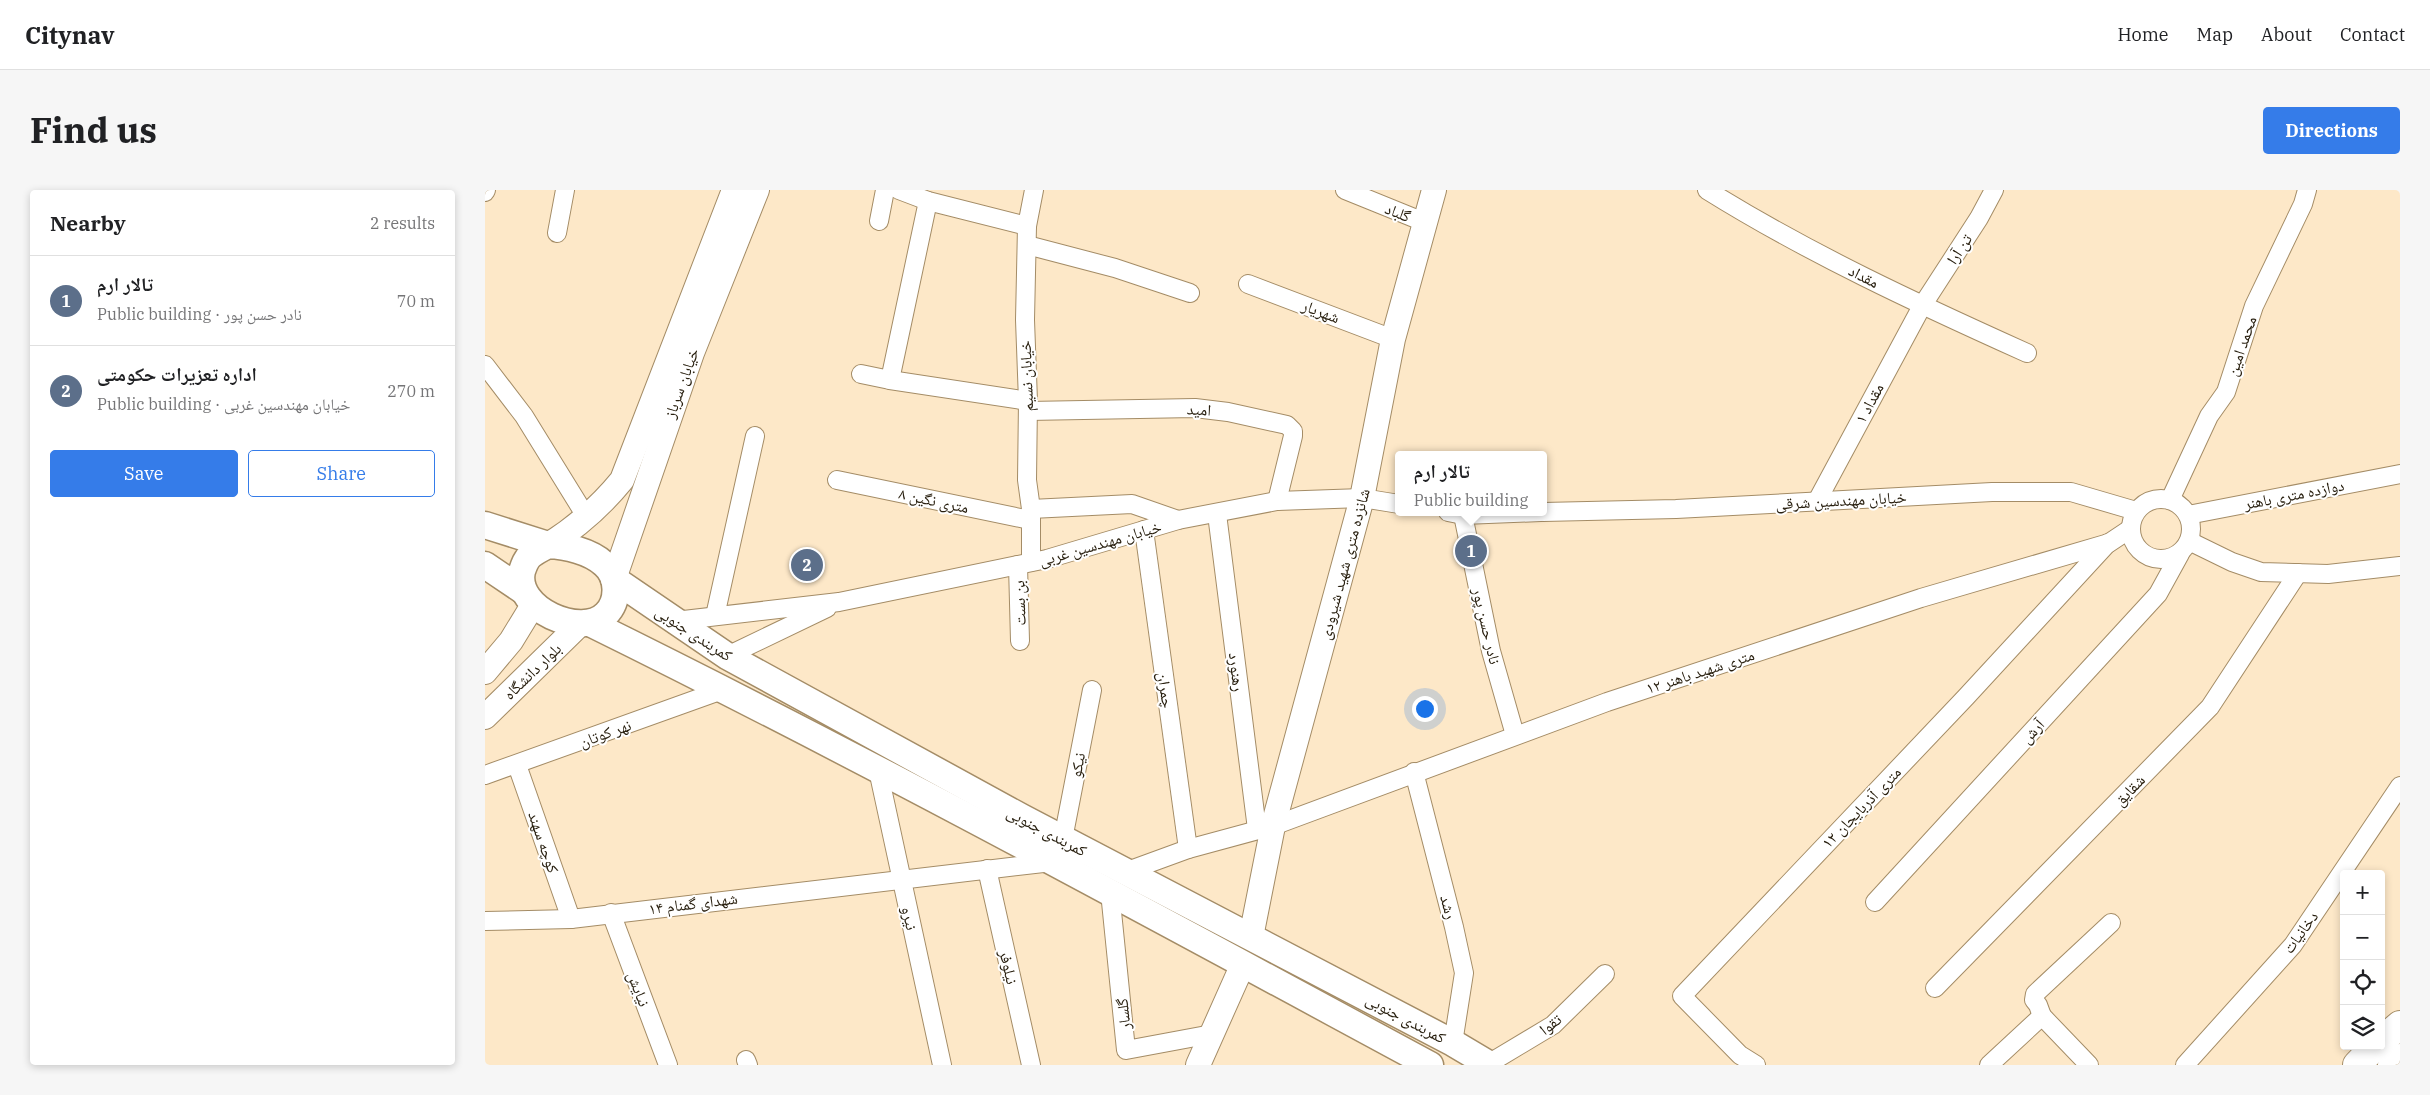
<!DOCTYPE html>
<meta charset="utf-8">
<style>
:root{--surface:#fff;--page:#f6f6f6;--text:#202124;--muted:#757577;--line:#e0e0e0;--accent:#357ce9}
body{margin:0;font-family:"IBM Plex Serif","Noto Naskh Arabic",serif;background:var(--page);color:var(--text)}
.controls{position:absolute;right:15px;bottom:15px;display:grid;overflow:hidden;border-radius:5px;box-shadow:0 2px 8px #0003}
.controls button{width:45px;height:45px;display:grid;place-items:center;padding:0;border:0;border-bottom:1px solid var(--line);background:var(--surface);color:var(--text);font:25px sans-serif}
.you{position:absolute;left:939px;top:518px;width:18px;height:18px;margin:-12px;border:4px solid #fff;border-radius:50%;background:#1a73e8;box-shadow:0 0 0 8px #1a73e833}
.badge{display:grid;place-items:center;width:32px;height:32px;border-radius:50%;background:var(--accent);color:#fff;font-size:16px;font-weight:700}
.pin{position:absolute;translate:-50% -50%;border:2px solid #fff;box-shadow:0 1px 5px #0006}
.popup{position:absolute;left:910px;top:261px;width:152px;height:65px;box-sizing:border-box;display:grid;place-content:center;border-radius:5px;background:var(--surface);filter:drop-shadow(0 1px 4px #0005);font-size:16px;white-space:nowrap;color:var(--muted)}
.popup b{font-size:19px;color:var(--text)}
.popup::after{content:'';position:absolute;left:50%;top:100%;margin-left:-10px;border:10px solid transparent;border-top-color:var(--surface)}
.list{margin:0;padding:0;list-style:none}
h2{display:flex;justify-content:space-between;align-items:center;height:65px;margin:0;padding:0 20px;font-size:21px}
h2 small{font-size:16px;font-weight:400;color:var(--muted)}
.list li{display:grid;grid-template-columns:32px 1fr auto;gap:15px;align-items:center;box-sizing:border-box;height:90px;padding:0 20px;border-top:1px solid var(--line)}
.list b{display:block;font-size:19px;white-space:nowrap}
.list p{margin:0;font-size:16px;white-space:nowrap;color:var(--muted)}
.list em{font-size:16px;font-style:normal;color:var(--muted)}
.actions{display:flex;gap:10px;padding:15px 20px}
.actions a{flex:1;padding:11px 0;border:1px solid var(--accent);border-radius:5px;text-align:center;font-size:18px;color:var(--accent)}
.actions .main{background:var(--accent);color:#fff}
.icon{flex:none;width:28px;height:28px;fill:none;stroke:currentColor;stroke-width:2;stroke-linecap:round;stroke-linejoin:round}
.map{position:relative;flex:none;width:1915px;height:875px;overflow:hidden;border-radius:5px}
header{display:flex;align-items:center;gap:30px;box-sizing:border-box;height:70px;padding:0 25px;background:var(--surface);border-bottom:1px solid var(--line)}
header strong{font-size:24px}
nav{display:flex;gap:28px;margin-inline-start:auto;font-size:18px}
.intro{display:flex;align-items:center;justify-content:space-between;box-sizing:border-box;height:120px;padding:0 30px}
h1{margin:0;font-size:35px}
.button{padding:12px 22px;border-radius:5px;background:var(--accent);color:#fff;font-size:18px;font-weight:700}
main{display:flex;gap:30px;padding:0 30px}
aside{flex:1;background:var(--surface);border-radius:5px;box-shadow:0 2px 8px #0003}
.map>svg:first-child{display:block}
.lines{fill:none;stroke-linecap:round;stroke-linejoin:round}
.street-casing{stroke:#a48c66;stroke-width:20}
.secondary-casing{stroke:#a48c66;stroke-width:26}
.primary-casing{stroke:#a48c66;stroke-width:29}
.highway-casing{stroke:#a48c66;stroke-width:30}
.street{stroke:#fff;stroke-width:18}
.secondary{stroke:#fff;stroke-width:24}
.primary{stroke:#fff;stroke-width:26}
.highway{stroke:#fff;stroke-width:28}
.labels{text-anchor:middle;stroke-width:4;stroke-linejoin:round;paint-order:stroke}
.street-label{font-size:16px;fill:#292010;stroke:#fff}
</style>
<header>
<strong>Citynav</strong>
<nav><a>Home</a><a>Map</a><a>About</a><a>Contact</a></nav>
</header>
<div class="intro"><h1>Find us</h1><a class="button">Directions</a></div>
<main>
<aside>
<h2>Nearby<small>2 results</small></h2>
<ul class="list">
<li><span class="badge" style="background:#5c6f8a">1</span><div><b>تالار ارم</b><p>Public building · نادر حسن پور</p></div><em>70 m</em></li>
<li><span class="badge" style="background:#5c6f8a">2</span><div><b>اداره تعزیرات حکومتی</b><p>Public building · خیابان مهندسین غربی</p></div><em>270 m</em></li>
</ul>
<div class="actions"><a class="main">Save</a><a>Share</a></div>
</aside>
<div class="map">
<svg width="1915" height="875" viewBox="0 0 1915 875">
<rect width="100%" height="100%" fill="#fde8c8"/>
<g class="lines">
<!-- street casing -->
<g class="street-casing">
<g id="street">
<path d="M 414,0 L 443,11 L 542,36"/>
<path d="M 860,0 L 939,32"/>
<path d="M 1222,0 C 1323,63 1433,114 1542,163"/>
<path d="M 0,2 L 1,0"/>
<path d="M 394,31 L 400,0"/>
<path d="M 72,43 L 80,0"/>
<path d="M 542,55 L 630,78 L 705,103"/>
<path d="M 763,94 L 908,149"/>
<path d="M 0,175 L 39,226 L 102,328"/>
<path d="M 376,184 L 405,190 L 543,211"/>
<path d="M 405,190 L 443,11"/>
<path d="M 543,221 L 710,218 L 743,222 L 802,235 L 808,241 L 808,246 L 792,311"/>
<path d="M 352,290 L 545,330"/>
<circle cx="1676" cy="339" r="30"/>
<path d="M 1685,310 L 1724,226 L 1741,202 L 1769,116 L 1818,14 L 1822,0"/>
<path d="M 1332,311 L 1437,116 L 1494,28 L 1509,0"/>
<path d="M 546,319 L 647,314 L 693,330"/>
<path d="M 963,322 L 978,325 L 1056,322"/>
<path d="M 1058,322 L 1191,319 L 1507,302 L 1586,302 L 1651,321"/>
<path d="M 732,324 L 772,639"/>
<path d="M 978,325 L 1006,461 L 1030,545"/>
<path d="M 1703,325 L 1915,284"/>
<path d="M 659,340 L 703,659"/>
<path d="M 1704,351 L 1747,372 L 1776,382 L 1843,384 L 1915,376"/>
<path d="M 546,372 L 546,319 L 542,290 L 543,211 L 540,130 L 542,36 L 549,0"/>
<path d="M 533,375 L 535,451"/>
<path d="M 230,426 L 270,246"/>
<path d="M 190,431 L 354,412 L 562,369 L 693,330 L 792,311 L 877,308 L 914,314"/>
<path d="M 242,466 L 342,418"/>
<path d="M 32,575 L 86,729"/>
<path d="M 393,580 L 457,875"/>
<path d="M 929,582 L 969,737 L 979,783 L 968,853"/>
<path d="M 0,585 L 240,499"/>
<path d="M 578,649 L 607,500"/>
<path d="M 502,679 L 546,875"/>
<path d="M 640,682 L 703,659 L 788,636 L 1122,512 L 1436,408 L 1624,353 L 1645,339"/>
<path d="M 625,702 L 641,860 L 727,844"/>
<path d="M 1390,712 L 1673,404 L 1695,364"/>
<path d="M 126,723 L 183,875"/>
<path d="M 0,731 L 86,729 L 567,672"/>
<path d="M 1450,798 L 1725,517 L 1813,383"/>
<path d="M 1557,826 L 1553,815 L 1549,810 L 1550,804 L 1626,733"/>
<path d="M 261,870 L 263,875"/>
<path d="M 1003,874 L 1068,835 L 1120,784"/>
<path d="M 1271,875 L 1255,865 L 1197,806 L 1481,507 L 1623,353"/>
<path d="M 1504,875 L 1557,826 L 1604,875"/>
<path d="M 1700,875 L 1808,755 L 1915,596"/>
</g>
</g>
<!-- secondary casing -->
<g class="secondary-casing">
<g id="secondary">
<path d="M 63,355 C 92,337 115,317 137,290 L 249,0"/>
<path d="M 129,389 L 207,163 L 272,0"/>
<path d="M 0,482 L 26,451 L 48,415"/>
<path d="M 0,527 L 94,435"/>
<path d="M 766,747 L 788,636 L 877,308 L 908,149 L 949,0"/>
<path d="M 713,875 L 758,774"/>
</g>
</g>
<!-- primary casing -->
<g class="primary-casing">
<g id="primary">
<path d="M 0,335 L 63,355"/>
<path d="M 63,355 C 81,356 105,361 119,374 C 134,387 134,411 121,424 C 97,449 28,419 37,381 C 39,375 41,369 46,365 C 51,361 57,358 63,355 Z"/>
<path d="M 0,375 L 37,400"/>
<path d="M 129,389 L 242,466 L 538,628 L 968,853 L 1005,875"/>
<path d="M 105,433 C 389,573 667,725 945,875"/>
</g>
</g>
<!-- highway casing -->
<g class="highway-casing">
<g id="highway">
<path d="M 1896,851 L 1915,835"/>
<path d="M 1872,875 L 1890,856"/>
<path d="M 1907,875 L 1915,868"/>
</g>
</g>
<!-- street -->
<use href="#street" class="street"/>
<!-- secondary -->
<use href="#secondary" class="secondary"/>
<!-- primary -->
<use href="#primary" class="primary"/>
<!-- highway -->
<use href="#highway" class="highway"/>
</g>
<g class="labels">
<!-- street labels -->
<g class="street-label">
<text transform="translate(913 22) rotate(22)" y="6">گلباد</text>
<text transform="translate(1474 59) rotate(-57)" y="6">تن آرا</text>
<text transform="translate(1379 86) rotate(27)" y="6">مقداد</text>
<text transform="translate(836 121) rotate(21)" y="6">شهریار</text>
<text transform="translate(1756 156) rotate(-71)" y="6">محمد امین</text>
<text transform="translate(541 186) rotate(-92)" y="6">خیابان نسیم</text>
<text transform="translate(196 193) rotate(-70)" y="6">خیابان سرباز</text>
<text transform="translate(1384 213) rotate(-62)" y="6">مقداد ۱</text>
<text transform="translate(714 219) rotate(4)" y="6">امید</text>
<text transform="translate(1809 304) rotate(-11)" y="6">دوازده متری باهنر</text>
<text transform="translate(449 310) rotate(12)" y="6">۸ متری نگین</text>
<text transform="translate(1356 310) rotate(-3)" y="6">خیابان مهندسین شرقی</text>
<text transform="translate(615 353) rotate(-16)" y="6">خیابان مهندسین غربی</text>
<text transform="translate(859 374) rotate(-75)" y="6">شانزده متری شهید شیرودی</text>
<text transform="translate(534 413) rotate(-92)" y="6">بن بست</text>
<text transform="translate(1002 436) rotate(77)" y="6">نادر حسن پور</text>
<text transform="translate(209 443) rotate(33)" y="6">کمربندی جنوبی</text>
<text transform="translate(47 481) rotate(-44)" y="6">بلوار دانشگاه</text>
<text transform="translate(1215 481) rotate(-18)" y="6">۱۲ متری شهید باهنر</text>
<text transform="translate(752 482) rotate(83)" y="6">رهنورد</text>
<text transform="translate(681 500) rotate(82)" y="6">چمران</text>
<text transform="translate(1547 541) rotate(-47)" y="6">آرش</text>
<text transform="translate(120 543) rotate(-20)" y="6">نهر کوتان</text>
<text transform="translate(592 575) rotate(-79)" y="6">نیکو</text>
<text transform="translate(1644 600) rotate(-46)" y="6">شقایق</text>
<text transform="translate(1376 617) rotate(-46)" y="6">۱۲ متری آذربایجان</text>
<text transform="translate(562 641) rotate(28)" y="6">کمربندی جنوبی</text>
<text transform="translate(59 652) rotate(71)" y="6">کوچه سهند</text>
<text transform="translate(208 713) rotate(-7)" y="6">۱۴ شهدای گمنام</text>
<text transform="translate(964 717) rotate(75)" y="6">رشد</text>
<text transform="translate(425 728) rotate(78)" y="6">نیرو</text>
<text transform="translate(1815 742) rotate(-54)" y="6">دخانیات</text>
<text transform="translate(524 777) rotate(77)" y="6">نیلوفر</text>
<text transform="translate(154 799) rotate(69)" y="6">نیایش</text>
<text transform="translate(638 824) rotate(-96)" y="6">گلسار</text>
<text transform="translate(921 828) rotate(28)" y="6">کمربندی جنوبی</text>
<text transform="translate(1065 834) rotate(-38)" y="6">تقوا</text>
</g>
</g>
</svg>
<div class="controls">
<button>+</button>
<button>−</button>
<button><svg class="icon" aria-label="locate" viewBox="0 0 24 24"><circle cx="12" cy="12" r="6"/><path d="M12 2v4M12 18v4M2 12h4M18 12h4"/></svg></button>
<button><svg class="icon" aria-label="layers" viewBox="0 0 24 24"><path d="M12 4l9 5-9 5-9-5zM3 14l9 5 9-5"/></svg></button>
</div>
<div class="you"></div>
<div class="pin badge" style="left:986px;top:361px;background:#5c6f8a">1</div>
<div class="popup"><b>تالار ارم</b>Public building</div>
<div class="pin badge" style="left:322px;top:375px;background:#5c6f8a">2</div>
</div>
</main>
